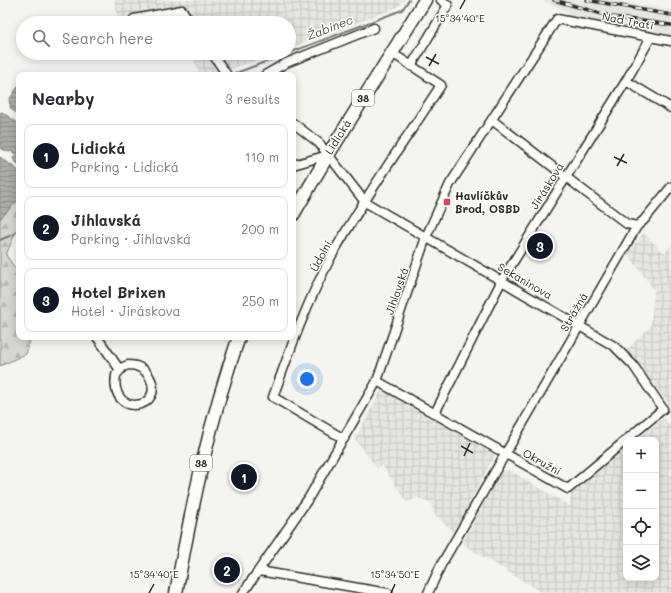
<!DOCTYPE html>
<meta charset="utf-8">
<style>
:root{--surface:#fff;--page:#f7f7f7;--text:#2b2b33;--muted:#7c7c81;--line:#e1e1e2;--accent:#111827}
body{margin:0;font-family:Mali,sans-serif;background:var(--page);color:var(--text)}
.controls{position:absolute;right:12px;bottom:12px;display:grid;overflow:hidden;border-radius:8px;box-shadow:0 2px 10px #0003}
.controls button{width:36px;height:36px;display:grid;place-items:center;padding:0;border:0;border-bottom:1px solid var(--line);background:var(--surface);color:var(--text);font:20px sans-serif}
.you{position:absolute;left:307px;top:379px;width:14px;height:14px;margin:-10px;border:3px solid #fff;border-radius:50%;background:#1a73e8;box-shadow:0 0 0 6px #1a73e833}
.badge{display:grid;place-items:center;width:26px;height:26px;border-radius:50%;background:var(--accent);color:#fff;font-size:13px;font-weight:700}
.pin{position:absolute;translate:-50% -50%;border:2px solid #fff;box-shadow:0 1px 4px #0006}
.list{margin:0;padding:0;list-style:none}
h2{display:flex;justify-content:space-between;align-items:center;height:52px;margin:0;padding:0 16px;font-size:17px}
h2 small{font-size:13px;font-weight:400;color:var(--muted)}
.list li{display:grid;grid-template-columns:26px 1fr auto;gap:12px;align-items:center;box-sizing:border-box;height:64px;margin:0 8px 8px;padding:0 8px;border:1px solid var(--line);border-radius:8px}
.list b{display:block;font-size:15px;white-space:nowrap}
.list p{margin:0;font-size:13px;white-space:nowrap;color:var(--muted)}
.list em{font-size:13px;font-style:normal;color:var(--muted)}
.icon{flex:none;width:22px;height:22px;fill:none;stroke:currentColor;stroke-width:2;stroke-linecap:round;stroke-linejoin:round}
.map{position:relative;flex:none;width:671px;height:593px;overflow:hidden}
.search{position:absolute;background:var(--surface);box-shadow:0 2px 10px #0003;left:16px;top:16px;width:280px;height:44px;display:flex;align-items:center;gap:10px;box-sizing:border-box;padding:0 14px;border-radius:22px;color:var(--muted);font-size:15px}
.panel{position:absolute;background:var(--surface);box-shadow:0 2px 10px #0003;left:16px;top:72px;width:280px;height:268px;border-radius:8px}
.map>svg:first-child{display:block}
.built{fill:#e6e5e0}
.industrial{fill:url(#industrial-grid)}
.forest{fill:url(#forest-firs);stroke:#81807e}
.water{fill:url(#water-rules);stroke:#797877}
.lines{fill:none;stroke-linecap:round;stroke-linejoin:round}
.stream{stroke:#797877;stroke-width:2}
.street-casing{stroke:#2b2b2b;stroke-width:11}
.primary-casing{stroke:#2b2b2b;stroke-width:15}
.street{stroke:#fdfcf7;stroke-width:8}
.primary{stroke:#fdfcf7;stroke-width:12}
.rail-casing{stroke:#2b2b2b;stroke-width:3.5}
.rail{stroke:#fdfcf7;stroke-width:2;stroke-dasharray:6;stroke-linecap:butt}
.ticks{fill:none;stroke:#2b2b2b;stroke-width:1.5}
.poi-dot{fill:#d1495b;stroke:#fdfcf7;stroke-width:1.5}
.labels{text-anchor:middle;stroke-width:3;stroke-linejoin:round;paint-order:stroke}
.shield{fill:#fdfcf7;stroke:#6a6a68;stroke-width:1}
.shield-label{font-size:10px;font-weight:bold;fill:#2b2b2b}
.street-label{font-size:11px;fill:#2b2b2b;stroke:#fdfcf7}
.poi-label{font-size:11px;font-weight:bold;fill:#2b2b2b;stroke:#fdfcf7;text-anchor:start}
.water-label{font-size:12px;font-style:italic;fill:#585857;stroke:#fdfcf7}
.ticks-label{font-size:10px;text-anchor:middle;fill:#2b2b2b;stroke:#fdfcf7;stroke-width:3;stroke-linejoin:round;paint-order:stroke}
</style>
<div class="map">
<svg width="671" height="593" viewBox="0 0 671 593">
<defs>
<pattern id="industrial-grid" width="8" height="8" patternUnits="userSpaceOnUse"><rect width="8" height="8" fill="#e6e5e0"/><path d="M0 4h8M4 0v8" fill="none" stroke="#c5c5c0"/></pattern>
<pattern id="forest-firs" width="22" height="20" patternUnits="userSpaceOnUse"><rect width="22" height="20" fill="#d7d6d2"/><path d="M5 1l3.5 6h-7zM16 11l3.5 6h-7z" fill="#b9b8b4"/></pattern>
<pattern id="water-rules" width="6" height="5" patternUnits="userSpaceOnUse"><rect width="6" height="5" fill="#adaca9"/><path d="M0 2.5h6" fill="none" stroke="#8d8c8a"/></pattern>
</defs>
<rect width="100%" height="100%" fill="#f5f4ef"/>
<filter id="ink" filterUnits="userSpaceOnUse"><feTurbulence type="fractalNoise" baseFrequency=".025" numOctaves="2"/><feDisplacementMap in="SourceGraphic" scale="8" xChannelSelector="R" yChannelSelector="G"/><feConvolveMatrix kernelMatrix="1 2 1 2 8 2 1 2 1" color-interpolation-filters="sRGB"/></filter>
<g filter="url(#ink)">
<!-- built -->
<path class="built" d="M 540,0 L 611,0 L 671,10 L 671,37 L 576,21 L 569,16 L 568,11 Z"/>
<!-- industrial -->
<g class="industrial">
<path d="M 114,0 L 405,0 L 396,8 L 289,48 L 289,23 L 119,23 Z"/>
<path d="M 193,53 L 276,53 L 214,75 L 199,75 Z"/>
<path d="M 643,233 L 663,252 L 666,252 L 671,245 L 671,407 L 627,350 L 651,325 L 654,290 L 628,254 Z"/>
<path d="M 382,389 L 425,413 L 426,417 L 432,420 L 434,419 L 495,455 L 454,532 L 433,513 L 432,504 L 428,501 L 417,498 L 407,502 L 382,465 L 377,468 L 355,439 Z"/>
<path d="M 664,418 L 671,427 L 671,593 L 543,593 L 464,545 L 464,539 L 502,471 L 509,470 L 570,506 L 571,494 L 626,448 L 626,578 L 656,578 L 656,440 L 636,440 Z"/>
</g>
<!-- forest -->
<path class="forest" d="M 19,198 L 19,224 L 6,255 L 19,274 L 19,337 L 31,337 L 26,354 L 0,366 L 0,217 Z"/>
<!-- water -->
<g class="water">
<path d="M 19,85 L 19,115 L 11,109 L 9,100 Z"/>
<path d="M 2,112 L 19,124 L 19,165 L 13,159 L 16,154 L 11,151 L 9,152 L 0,148 L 0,113 Z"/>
<path d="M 0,157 L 19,171 L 19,199 L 0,219 Z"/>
</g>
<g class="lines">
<!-- stream -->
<g class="stream">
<path d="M 231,75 L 402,10 L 409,0"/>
<path d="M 0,240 L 14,234 L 19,229"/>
</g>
<!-- street casing -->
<g class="street-casing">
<g id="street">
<path d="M 134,19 L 182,10 L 191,23"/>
<path d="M 212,53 L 227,75"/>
<path d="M 411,66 L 448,5 L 441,0"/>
<path d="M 265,75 L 286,63 L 374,28"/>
<path d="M 626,81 L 671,108"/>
<path d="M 492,120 L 627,224 L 637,226"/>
<path d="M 293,123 L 319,143 L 365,202 L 614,346 L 633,365 L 663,409 L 626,440"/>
<path d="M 293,165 L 328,155"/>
<path d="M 97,337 L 120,370"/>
<path d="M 128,365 C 137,365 144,368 149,376 C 168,409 109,420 116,375 L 123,367 Z"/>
<path d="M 377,381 L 568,489 L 626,440"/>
<path d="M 435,413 L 502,280 L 626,81 L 651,37"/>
<path d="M 344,439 L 273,397 C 290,350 307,302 331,257 C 364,198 404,142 441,85 L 392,53"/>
<path d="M 259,571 L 388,593"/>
<path d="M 243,593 L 308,499 L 377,381 L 426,237 L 450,184 L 557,19 L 671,41"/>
<path d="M 428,593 L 441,565 L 637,226 L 644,220 L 671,187"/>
</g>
</g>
<!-- primary casing -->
<g class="primary-casing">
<g id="primary">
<path d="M 293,215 L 328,155 L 425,0"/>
<path d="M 176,593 C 192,506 209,421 239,337"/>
</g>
</g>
<!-- street -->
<use href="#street" class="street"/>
<!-- primary -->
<use href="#primary" class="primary"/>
<!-- rail casing -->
<g class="rail-casing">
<g id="rail">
<path d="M 554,0 L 613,17 L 671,25"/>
<path d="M 587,0 L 671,15"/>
</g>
</g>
<!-- rail -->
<use href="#rail" class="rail"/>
</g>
</g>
<!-- ticks -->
<path class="ticks" d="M 460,9 L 465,0M 426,57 L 439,64M 429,66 L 436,54M 614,157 L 627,163M 617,166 L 624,154M 461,446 L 473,453M 464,456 L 470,443M 149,593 L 154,584M 391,593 L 395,584"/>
<!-- markers -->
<rect class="poi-dot" x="443" y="198" width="8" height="8" rx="2"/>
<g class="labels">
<!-- shield labels -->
<g class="shield">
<rect x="352" y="90" width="22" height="16" rx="3"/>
<rect x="190" y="455" width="22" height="16" rx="3"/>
</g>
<g class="shield-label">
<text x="363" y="102">38</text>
<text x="201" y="467">38</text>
</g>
<!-- street labels -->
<g class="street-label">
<text transform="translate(628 21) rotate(11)" y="4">Nad Tratí</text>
<text transform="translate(338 137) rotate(-58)" y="4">Lidická</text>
<text transform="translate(547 186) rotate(-58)" y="4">Jiráskova</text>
<text transform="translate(321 256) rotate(-62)" y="4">Údolní</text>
<text transform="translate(525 281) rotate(30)" y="4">Sekaninova</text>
<text transform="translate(397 291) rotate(-71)" y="4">Jihlavská</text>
<text transform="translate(574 312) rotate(-60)" y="4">Strážná</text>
<text transform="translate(542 462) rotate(29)" y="4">Okružní</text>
</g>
<!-- poi labels -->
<g class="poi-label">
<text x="455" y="200">Havlíčkův<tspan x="455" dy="13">Brod, OSBD</tspan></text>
</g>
<!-- water labels -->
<g class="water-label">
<text transform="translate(330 28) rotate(-21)" y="4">Žabinec</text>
</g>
</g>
<g class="ticks-label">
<text x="460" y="22">15°34'40"E</text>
<text x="154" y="578">15°34'40"E</text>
<text x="395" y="578">15°34'50"E</text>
</g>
</svg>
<div class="controls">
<button>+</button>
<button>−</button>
<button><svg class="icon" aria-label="locate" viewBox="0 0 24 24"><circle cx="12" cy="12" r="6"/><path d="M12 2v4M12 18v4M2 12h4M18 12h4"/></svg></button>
<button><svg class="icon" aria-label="layers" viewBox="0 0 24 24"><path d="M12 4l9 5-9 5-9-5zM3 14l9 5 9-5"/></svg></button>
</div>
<div class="you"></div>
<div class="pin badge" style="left:244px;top:477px">1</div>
<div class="pin badge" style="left:227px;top:570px">2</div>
<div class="pin badge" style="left:540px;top:246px">3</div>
<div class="search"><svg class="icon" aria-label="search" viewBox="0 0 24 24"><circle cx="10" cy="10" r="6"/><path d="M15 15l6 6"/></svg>Search here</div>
<section class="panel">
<h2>Nearby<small>3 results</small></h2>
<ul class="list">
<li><span class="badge">1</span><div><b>Lidická</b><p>Parking · Lidická</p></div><em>110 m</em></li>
<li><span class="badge">2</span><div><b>Jihlavská</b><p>Parking · Jihlavská</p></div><em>200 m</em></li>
<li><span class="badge">3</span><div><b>Hotel Brixen</b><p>Hotel · Jiráskova</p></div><em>250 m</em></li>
</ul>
</section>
</div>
